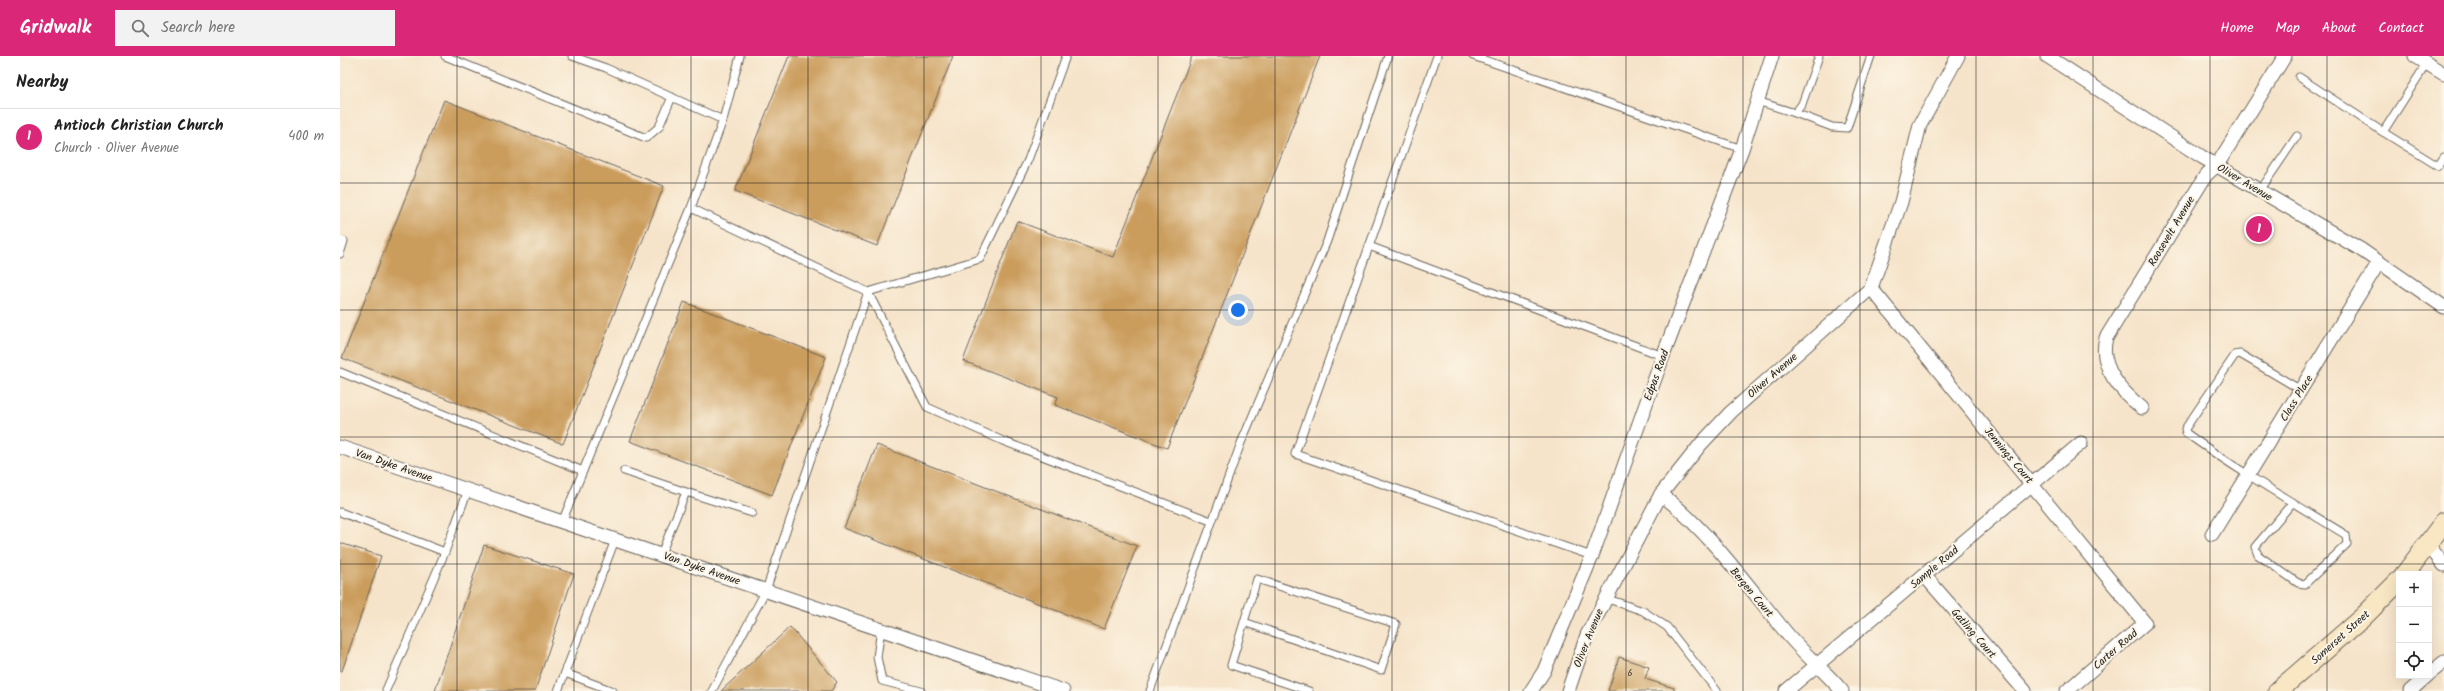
<!DOCTYPE html>
<meta charset="utf-8">
<style>
:root{--surface:#fff;--page:#f2f2f2;--text:#222;--muted:#767676;--line:#e0e0e0;--accent:#db2777}
body{margin:0;font-family:Kalam,sans-serif;background:var(--page);color:var(--text)}
.controls{position:absolute;right:12px;bottom:12px;display:grid;overflow:hidden;border-radius:0px;box-shadow:0 4px 16px #0002}
.controls button{width:36px;height:36px;display:grid;place-items:center;padding:0;border:0;border-bottom:1px solid var(--line);background:var(--surface);color:var(--text);font:20px sans-serif}
.you{position:absolute;left:898px;top:254px;width:14px;height:14px;margin:-10px;border:3px solid #fff;border-radius:50%;background:#1a73e8;box-shadow:0 0 0 6px #1a73e833}
.badge{display:grid;place-items:center;width:26px;height:26px;border-radius:50%;background:var(--accent);color:#fff;font-size:13px;font-weight:700}
.pin{position:absolute;translate:-50% -50%;border:2px solid #fff;box-shadow:0 1px 4px #0006}
.list{margin:0;padding:0;list-style:none}
h2{display:flex;justify-content:space-between;align-items:center;height:52px;margin:0;padding:0 16px;font-size:17px}
h2 small{font-size:13px;font-weight:400;color:var(--muted)}
.list li{display:grid;grid-template-columns:26px 1fr auto;gap:12px;align-items:center;box-sizing:border-box;height:56px;padding:0 16px;border-top:1px solid var(--line)}
.list b{display:block;font-size:15px;white-space:nowrap}
.list p{margin:0;font-size:13px;white-space:nowrap;color:var(--muted)}
.list em{font-size:13px;font-style:normal;color:var(--muted)}
.icon{flex:none;width:22px;height:22px;fill:none;stroke:currentColor;stroke-width:2;stroke-linecap:round;stroke-linejoin:round}
.map{position:relative;flex:none;width:2104px;height:635px;overflow:hidden}
header{display:flex;align-items:center;gap:24px;box-sizing:border-box;height:56px;padding:0 20px;background:var(--accent);color:#fff}
header strong{font-size:19px}
nav{display:flex;gap:22px;margin-inline-start:auto;font-size:14px}
.search{width:280px;height:36px;background:var(--page);display:flex;align-items:center;gap:10px;box-sizing:border-box;padding:0 14px;border-radius:0px;color:var(--muted);font-size:15px}
main{display:flex}
aside{flex:1;background:var(--surface)}
.map>svg:first-child{display:block}
.building{fill:#cb9d5d}
.lines{fill:none;stroke-linecap:round;stroke-linejoin:round}
.service-casing{stroke:#686259;stroke-width:9}
.minor-casing{stroke:#686259;stroke-width:15}
.secondary-casing{stroke:#686259;stroke-width:21}
.service{stroke:#fff;stroke-width:7}
.minor{stroke:#fff;stroke-width:13}
.secondary{stroke:#f9e7c3;stroke-width:19}
.grid{fill:none;stroke:#1c1c1c;stroke-width:1;stroke-opacity:0.55}
.labels{text-anchor:middle;stroke-width:4;stroke-linejoin:round;paint-order:stroke}
.number-label{font-size:9px;fill:#483c2c}
.street-label{font-size:11px;fill:#1c1c1c;stroke:#fcf5e5}
</style>
<header>
<strong>Gridwalk</strong>
<div class="search"><svg class="icon" aria-label="search" viewBox="0 0 24 24"><circle cx="10" cy="10" r="6"/><path d="M15 15l6 6"/></svg>Search here</div>
<nav><a>Home</a><a>Map</a><a>About</a><a>Contact</a></nav>
</header>
<main>
<aside>
<h2>Nearby<small></small></h2>
<ul class="list">
<li><span class="badge">1</span><div><b>Antioch Christian Church</b><p>Church · Oliver Avenue</p></div><em>400 m</em></li>
</ul>
</aside>
<div class="map">
<svg width="2104" height="635" viewBox="0 0 2104 635">
<rect width="100%" height="100%" fill="#fcf5e5"/>
<filter id="ink" filterUnits="userSpaceOnUse"><feTurbulence type="fractalNoise" baseFrequency=".025" numOctaves="2"/><feDisplacementMap in="SourceGraphic" scale="8" xChannelSelector="R" yChannelSelector="G"/><feConvolveMatrix kernelMatrix="1 2 1 2 8 2 1 2 1" color-interpolation-filters="sRGB"/></filter>
<filter id="wash" filterUnits="userSpaceOnUse"><feTurbulence type="fractalNoise" baseFrequency=".012" numOctaves="4" result="noise"/><feDisplacementMap in="SourceGraphic" scale="16" xChannelSelector="R" yChannelSelector="G"/><feGaussianBlur stdDeviation="0.9" result="paint"/><feColorMatrix in="noise" values="0 0 0 0 0 0 0 0 0 0 0 0 0 0 0 0 0 1.4 0 .05"/><feComposite in="paint" operator="in"/></filter>
<g filter="url(#wash)">
<rect width="100%" height="100%" fill="#f6e4ca"/>
<g id="blocks">
<!-- building -->
<g class="building">
<path d="M 449,0 L 613,0 L 537,190 L 395,135 Z"/>
<path d="M 852,0 L 980,0 L 827,392 L 715,349 L 718,341 L 623,305 L 677,165 L 773,201 Z"/>
<path d="M 104,44 L 324,130 L 223,388 L 2,302 Z"/>
<path d="M 344,246 L 486,301 L 432,439 L 290,385 Z"/>
<path d="M 537,389 L 797,490 L 764,573 L 504,472 Z"/>
<path d="M 0,487 L 41,500 L 2,615 L 0,615 Z"/>
<path d="M 144,489 L 234,518 L 195,635 L 95,635 Z"/>
<path d="M 450,571 L 497,626 L 491,635 L 381,635 Z"/>
<path d="M 1279,601 L 1309,611 L 1305,623 L 1334,632 L 1334,635 L 1268,635 Z"/>
</g>
</g>
</g>
<g filter="url(#ink)">
<use href="#blocks" fill-opacity="0" stroke="#686259" stroke-width="1"/>
<g class="lines">
<!-- service casing -->
<g class="service-casing">
<g id="service">
<path d="M 105,0 L 306,82 L 319,71 L 332,41"/>
<path d="M 232,0 L 266,12 L 383,64"/>
<path d="M 1097,0 L 955,398 L 1252,500"/>
<path d="M 1133,0 L 1402,93"/>
<path d="M 1959,21 L 2043,76 L 2087,7"/>
<path d="M 1417,45 L 1455,57 L 1462,48 L 1479,0"/>
<path d="M 1455,57 L 1492,71 L 1507,72 L 1531,0"/>
<path d="M 2043,76 L 2098,110 L 2104,101"/>
<path d="M 1919,136 L 1957,80"/>
<path d="M 351,152 L 528,236 L 640,203 L 688,104 L 726,0"/>
<path d="M 0,184 L 4,185 L 0,198"/>
<path d="M 1029,190 L 1323,300"/>
<path d="M 528,236 L 587,351 L 663,385 L 871,465"/>
<path d="M 0,316 L 243,415"/>
<path d="M 284,415 L 346,436"/>
<path d="M 1953,446 L 1915,491 L 1918,499 L 1958,527 L 1965,528 L 2007,488 L 2006,479 C 1952,446 1897,414 1846,377 L 1845,373 L 1895,299 L 1900,298 L 1961,334"/>
<path d="M 0,456 L 105,496 L 128,434"/>
<path d="M 222,466 L 351,152 L 383,64 L 400,0"/>
<path d="M 321,498 L 346,436 L 412,457"/>
<path d="M 1265,542 L 1303,555 L 1327,571 L 1377,635"/>
<path d="M 904,566 L 1041,614 L 1056,568 L 917,523 L 891,609 L 969,635"/>
<path d="M 541,573 L 537,601 L 542,625 L 581,635"/>
<path d="M 225,617 L 273,635"/>
<path d="M 46,634 L 105,496"/>
<path d="M 218,635 L 275,484"/>
<path d="M 372,635 L 426,534 L 528,236"/>
<path d="M 810,635 L 901,387 L 987,185 L 1048,0"/>
</g>
</g>
<!-- minor casing -->
<g class="minor-casing">
<g id="minor">
<path d="M 1707,0 L 1862,101 L 2020,193 L 2104,251"/>
<path d="M 2075,0 L 2104,18"/>
<path d="M 1531,232 L 1805,567 L 1727,635"/>
<path d="M 1802,352 C 1782,336 1758,311 1766,282 L 1866,119 L 1877,109 L 1945,0"/>
<path d="M 0,391 L 723,635"/>
<path d="M 1321,438 C 1371,477 1409,532 1449,580 C 1466,600 1485,615 1502,635"/>
<path d="M 1872,478 L 2039,206"/>
<path d="M 2088,489 L 2104,509"/>
<path d="M 1584,519 L 1685,635"/>
<path d="M 2089,618 L 2104,606"/>
<path d="M 1191,635 L 1204,615 L 1252,500 L 1323,300 L 1402,93 L 1432,0"/>
<path d="M 1228,635 L 1247,579 L 1321,438 L 1361,388 L 1391,356 L 1531,232 L 1561,146 L 1580,69 L 1618,0"/>
<path d="M 1446,635 L 1741,387"/>
<path d="M 2070,635 L 2087,620"/>
</g>
</g>
<!-- secondary casing -->
<g class="secondary-casing">
<g id="secondary">
<path d="M 2065,518 L 2104,466"/>
<path d="M 1938,635 L 2023,561 L 2059,525"/>
</g>
</g>
<!-- service -->
<use href="#service" class="service"/>
<!-- minor -->
<use href="#minor" class="minor"/>
<!-- secondary -->
<use href="#secondary" class="secondary"/>
</g>
</g>
<!-- grid -->
<path class="grid" d="M 117,0 L 117,635M 234,0 L 234,635M 351,0 L 351,635M 468,0 L 468,635M 584,0 L 584,635M 701,0 L 701,635M 818,0 L 818,635M 935,0 L 935,635M 1052,0 L 1052,635M 1169,0 L 1169,635M 1286,0 L 1286,635M 1403,0 L 1403,635M 1520,0 L 1520,635M 1636,0 L 1636,635M 1753,0 L 1753,635M 1870,0 L 1870,635M 1987,0 L 1987,635M 0,127 L 2104,127M 0,254 L 2104,254M 0,381 L 2104,381M 0,508 L 2104,508"/>
<g class="labels">
<!-- number labels -->
<g class="number-label">
<text x="1290" y="620">6</text>
</g>
<!-- street labels -->
<g class="street-label">
<text transform="translate(1905 126) rotate(31)" y="4">Oliver Avenue</text>
<text transform="translate(1831 175) rotate(-59)" y="4">Roosevelt Avenue</text>
<text transform="translate(1316 319) rotate(-70)" y="4">Edpas Road</text>
<text transform="translate(1432 319) rotate(-41)" y="4">Oliver Avenue</text>
<text transform="translate(1956 342) rotate(-58)" y="4">Class Place</text>
<text transform="translate(1669 399) rotate(50)" y="4">Jennings Court</text>
<text transform="translate(54 409) rotate(19)" y="4">Van Dyke Avenue</text>
<text transform="translate(1594 511) rotate(-40)" y="4">Sample Road</text>
<text transform="translate(362 512) rotate(19)" y="4">Van Dyke Avenue</text>
<text transform="translate(1412 536) rotate(50)" y="4">Bergen Court</text>
<text transform="translate(1634 577) rotate(49)" y="4">Gatling Court</text>
<text transform="translate(2000 581) rotate(-42)" y="4">Somerset Street</text>
<text transform="translate(1248 582) rotate(-68)" y="4">Oliver Avenue</text>
<text transform="translate(1775 593) rotate(-41)" y="4">Carter Road</text>
</g>
</g>
</svg>
<div class="controls">
<button>+</button>
<button>−</button>
<button><svg class="icon" aria-label="locate" viewBox="0 0 24 24"><circle cx="12" cy="12" r="6"/><path d="M12 2v4M12 18v4M2 12h4M18 12h4"/></svg></button>
</div>
<div class="you"></div>
<div class="pin badge" style="left:1919px;top:173px">1</div>
</div>
</main>
